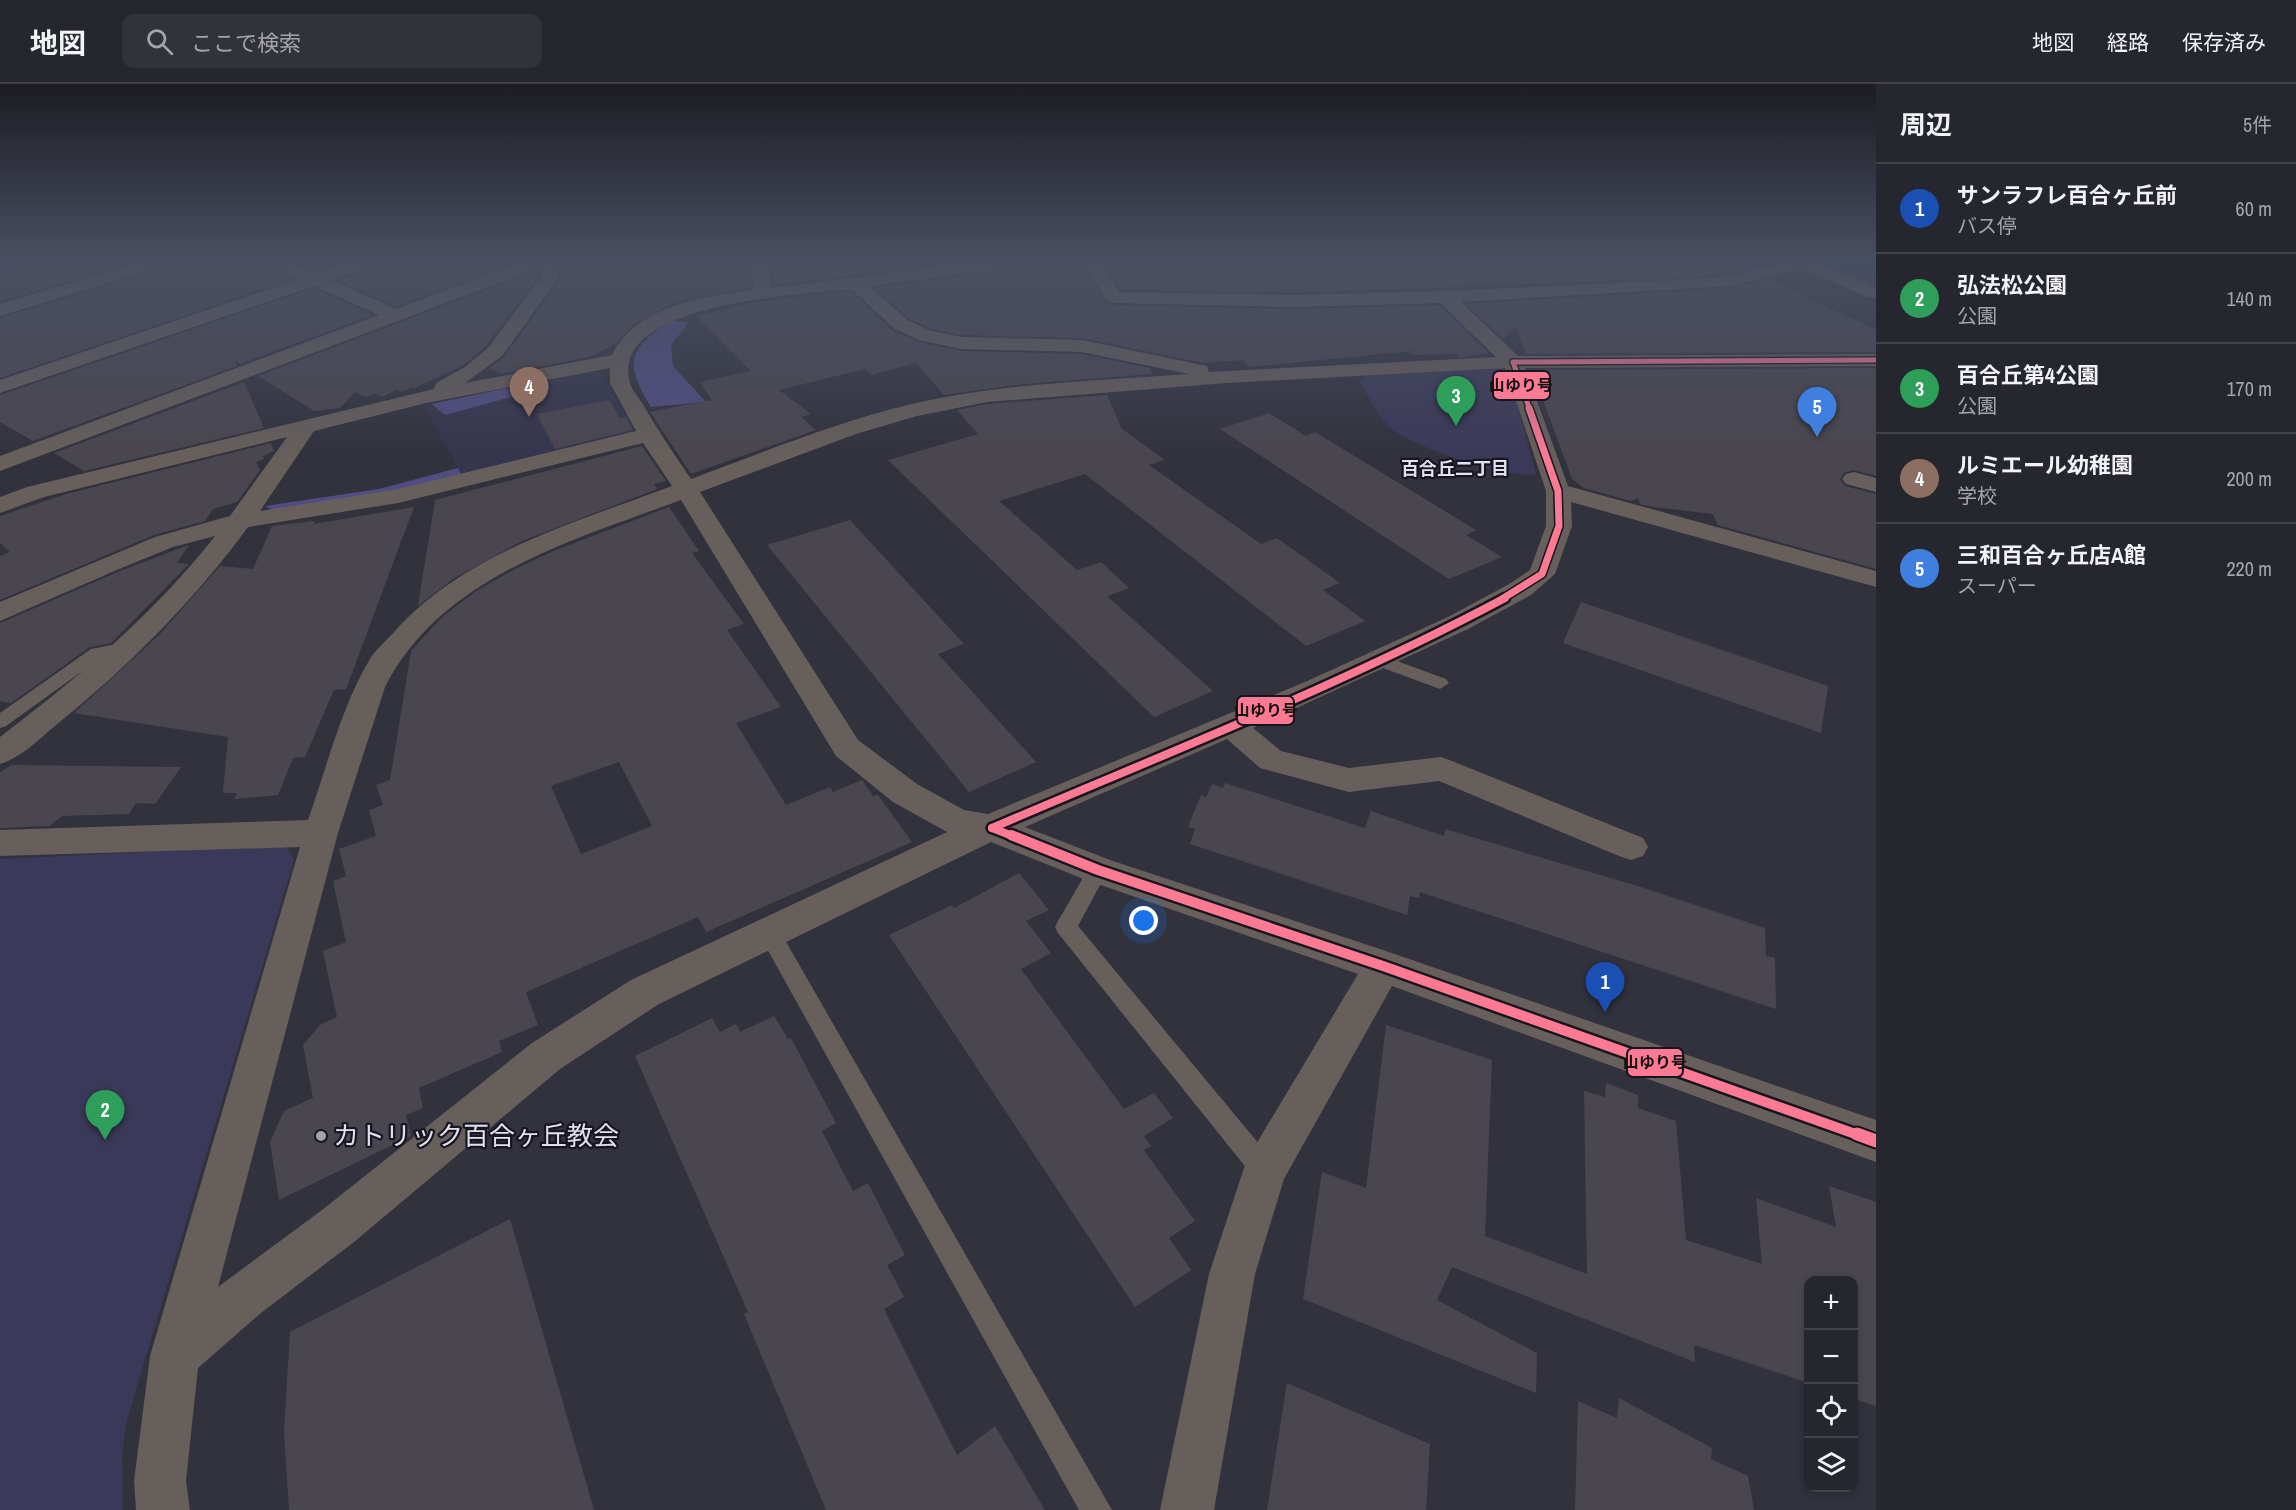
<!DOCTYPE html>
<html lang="ja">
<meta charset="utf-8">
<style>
:root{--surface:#26262e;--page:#32323a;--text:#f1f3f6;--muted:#a4a5aa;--line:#42434a;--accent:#a3a3b0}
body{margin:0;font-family:"Archivo Narrow","Noto Sans JP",sans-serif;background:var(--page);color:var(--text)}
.controls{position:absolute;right:18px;bottom:18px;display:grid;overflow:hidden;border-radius:12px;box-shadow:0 3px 9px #0003}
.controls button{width:54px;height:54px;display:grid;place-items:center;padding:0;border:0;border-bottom:2px solid var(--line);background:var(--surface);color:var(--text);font:30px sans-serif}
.you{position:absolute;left:1144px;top:837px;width:21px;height:21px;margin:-15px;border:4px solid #fff;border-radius:50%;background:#1a73e8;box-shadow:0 0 0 9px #1a73e833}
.badge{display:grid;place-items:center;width:39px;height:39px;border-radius:50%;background:var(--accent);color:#fff;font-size:20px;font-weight:700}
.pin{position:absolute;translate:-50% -50px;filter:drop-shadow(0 2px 3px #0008)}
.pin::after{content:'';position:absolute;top:32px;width:21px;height:18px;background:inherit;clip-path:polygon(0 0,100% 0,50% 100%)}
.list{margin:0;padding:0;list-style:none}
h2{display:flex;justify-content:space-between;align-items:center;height:78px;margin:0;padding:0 24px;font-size:26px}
h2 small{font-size:20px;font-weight:400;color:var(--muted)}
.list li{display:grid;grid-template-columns:39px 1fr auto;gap:18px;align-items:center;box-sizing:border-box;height:90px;padding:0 24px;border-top:2px solid var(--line)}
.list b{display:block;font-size:22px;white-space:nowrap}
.list p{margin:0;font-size:20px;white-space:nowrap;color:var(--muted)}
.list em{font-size:20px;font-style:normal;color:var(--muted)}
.icon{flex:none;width:33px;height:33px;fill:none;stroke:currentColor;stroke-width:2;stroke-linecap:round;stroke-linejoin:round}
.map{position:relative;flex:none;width:1876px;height:1426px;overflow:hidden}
header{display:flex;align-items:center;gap:36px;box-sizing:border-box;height:84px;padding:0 30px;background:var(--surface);border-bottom:2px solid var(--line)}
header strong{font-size:28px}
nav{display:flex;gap:33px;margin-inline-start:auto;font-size:21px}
.search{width:420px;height:54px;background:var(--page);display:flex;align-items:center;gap:15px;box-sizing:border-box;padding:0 21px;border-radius:12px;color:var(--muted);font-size:22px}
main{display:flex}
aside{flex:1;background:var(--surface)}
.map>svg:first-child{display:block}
.built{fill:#35354e}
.green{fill:#3b3959}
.forest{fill:#514d84}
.building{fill:#4a464f;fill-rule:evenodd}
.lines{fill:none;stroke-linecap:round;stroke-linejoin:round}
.service{fill:#665f5b;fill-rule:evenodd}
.minor{fill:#665f5b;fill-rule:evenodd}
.bus-1-far4-casing{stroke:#171620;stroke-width:8}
.bus-1-far3-casing{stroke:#171620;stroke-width:10}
.bus-1-far2-casing{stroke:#171620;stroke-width:13}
.bus-1-far1-casing{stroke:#171620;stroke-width:15}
.bus-1-casing{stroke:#171620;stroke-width:17}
.bus-1-far4{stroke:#fe7a93;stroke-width:5}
.bus-1-far3{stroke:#fe7a93;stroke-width:7}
.bus-1-far2{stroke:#fe7a93;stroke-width:8}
.bus-1-far1{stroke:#fe7a93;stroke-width:10}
.bus-1{stroke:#fe7a93;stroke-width:13}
.poi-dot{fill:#a3a3b0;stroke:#171620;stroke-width:2}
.labels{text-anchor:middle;stroke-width:4.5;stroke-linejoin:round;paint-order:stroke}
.far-neighbourhood-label{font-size:18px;font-weight:bold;fill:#e0e0ee;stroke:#171620}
.near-poi-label{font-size:26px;fill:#e0e0ee;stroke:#171620;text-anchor:start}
.line-badge{stroke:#171620;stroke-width:2}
.pale-badge-label{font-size:16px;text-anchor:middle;font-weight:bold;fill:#111}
</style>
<header>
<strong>地図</strong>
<div class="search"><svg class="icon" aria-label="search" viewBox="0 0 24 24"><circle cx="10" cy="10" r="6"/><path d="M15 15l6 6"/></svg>ここで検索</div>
<nav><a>地図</a><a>経路</a><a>保存済み</a></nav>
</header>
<main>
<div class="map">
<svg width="1876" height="1426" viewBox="0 0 1876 1426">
<rect width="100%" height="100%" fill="#32323d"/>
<!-- built -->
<g class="built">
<path d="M 1800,174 L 1876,174 L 1876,207 Z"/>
<path d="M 591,287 L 601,289 L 634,344 L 629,351 L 462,392 L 424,322 Z"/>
</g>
<!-- green -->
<g class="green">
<path d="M 1499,283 L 1508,287 L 1536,390 C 1508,396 1417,364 1393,346 C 1378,334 1369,312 1359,297 L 1366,292 Z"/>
<path d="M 285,761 L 294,776 L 127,1336 L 122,1371 L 123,1426 L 0,1426 L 0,775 Z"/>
</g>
<!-- forest -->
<g class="forest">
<path d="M 670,237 L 689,238 L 671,261 L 673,282 L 706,318 L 651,323 C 625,280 627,266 670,237 Z"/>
<path d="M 507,304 L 515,312 L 445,331 L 432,320 Z"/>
<path d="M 458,384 L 462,392 L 411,404 L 274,427 L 265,422 L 379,405 Z"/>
</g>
<!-- building -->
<g class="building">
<path d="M 22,174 L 146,174 L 0,218 L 0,185 L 14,183 Z"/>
<path d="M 183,174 L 256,174 L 293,195 L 0,294 L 0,234 L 179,180 Z"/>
<path d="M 287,174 L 354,174 L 316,187 Z"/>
<path d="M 389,174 L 526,174 L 396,223 L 337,196 L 385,180 Z"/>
<path d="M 560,174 L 750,174 L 751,204 L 713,210 L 672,220 L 636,239 L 616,260 L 589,273 L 501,290 L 489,284 L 504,273 L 561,194 Z"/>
<path d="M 772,174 L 931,174 L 935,181 L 773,201 Z"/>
<path d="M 1177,174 L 1723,174 L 1747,186 L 1697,193 L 1295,209 L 1121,206 L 1103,179 Z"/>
<path d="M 1082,182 L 1105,218 L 1114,221 L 1295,225 L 1439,221 L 1489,269 L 1460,273 L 1457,270 L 1412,271 L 1412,267 L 1250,283 L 1243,276 L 1203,279 L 1082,254 L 962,251 L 932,245 L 910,235 L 874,204 L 972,191 Z"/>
<path d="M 539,186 L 539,192 L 486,262 L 464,281 L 415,304 L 412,303 L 401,308 L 397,306 L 382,313 L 375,309 L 367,313 L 355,308 L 340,324 L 314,327 L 258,292 Z"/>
<path d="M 1768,195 L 1876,246 L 1876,268 L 1526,270 L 1516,242 L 1503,255 L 1466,220 L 1730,204 Z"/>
<path d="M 314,204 L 373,231 L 240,280 L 235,277 L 237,282 L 33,357 L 0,338 L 0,311 Z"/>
<path d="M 850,207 L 893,247 L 919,258 L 962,267 L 1082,270 L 1149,284 L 1153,290 L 1014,301 L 944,311 L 916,279 L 871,291 L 865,285 L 779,306 L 811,330 L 801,333 L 816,346 L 691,390 L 650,328 L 712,316 L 700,298 L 751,287 L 696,232 L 754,218 Z"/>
<path d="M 1876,284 L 1876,392 L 1853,386 L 1844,389 L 1840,395 L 1845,402 L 1876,410 L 1876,485 L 1718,441 L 1713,430 L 1654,423 L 1640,420 L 1638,414 L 1631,417 L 1584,404 L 1572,395 L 1532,286 Z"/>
<path d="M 244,298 L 264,344 L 84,387 L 54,369 Z"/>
<path d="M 1107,311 L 1122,345 L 1165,376 L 1149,381 L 1261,460 L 1277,454 L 1340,499 L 1323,506 L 1365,537 L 1306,562 L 1085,390 L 999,417 L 1077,486 L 1101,478 L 1129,504 L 1107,512 L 1213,607 L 1154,633 L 888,376 L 978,350 L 957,326 L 987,320 Z"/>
<path d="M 609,316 L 620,334 L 626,333 L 633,346 L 555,365 L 537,330 Z"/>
<path d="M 1269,329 L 1306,352 L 1315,348 L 1476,446 L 1466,451 L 1502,473 L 1449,495 L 1220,345 Z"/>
<path d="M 271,359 L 274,367 L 263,372 L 264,375 L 256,378 L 260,386 L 237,418 L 213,425 L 205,437 L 154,451 L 0,516 L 0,472 L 10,468 L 0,459 L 0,432 L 66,410 Z"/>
<path d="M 642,362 L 666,397 L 654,400 L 657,405 L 522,457 L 453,495 L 418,522 L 435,416 Z"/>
<path d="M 414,423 L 346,605 L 334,606 L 305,673 L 293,674 L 278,711 L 234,715 L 237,709 L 223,709 L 228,653 L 74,629 L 160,550 L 220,482 L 253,485 L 272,442 L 315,437 L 314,440 Z"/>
<path d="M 669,423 L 699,467 L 692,469 L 744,540 L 727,546 L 781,623 L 736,639 L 786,721 L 830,703 L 833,708 L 862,696 L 873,712 L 878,711 L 912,758 L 706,848 L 698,833 L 526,908 L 538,941 L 499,957 L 502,968 L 419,1004 L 423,1024 L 406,1031 L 411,1052 L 279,1116 L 270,1058 L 284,1027 L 313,1014 L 303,961 L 320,941 L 337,933 L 323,867 L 346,858 L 333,797 L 346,792 L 339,765 L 376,752 L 369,726 L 383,721 L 376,701 L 390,696 L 411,567 L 441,534 L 476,507 L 515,485 L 556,466 ZM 619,678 L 652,742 L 581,770 L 551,702 Z"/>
<path d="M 850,436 L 964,560 L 938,570 L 1036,678 L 969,708 L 767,461 Z"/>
<path d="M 189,461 L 177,479 L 189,480 L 111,559 L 90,563 L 11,619 L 0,617 L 0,539 L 120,487 Z"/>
<path d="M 1581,518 L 1828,602 L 1821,649 L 1563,559 Z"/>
<path d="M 12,681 L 181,683 L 155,720 L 136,719 L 129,730 L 62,732 L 49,742 L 0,744 L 0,688 Z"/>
<path d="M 1225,699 L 1365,744 L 1371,727 L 1444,752 L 1445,745 L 1641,803 L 1765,844 L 1766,872 L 1775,874 L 1776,925 L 1420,808 L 1419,814 L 1410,812 L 1407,831 L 1190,760 L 1195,745 L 1188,743 L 1201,711 L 1206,713 L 1212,700 L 1223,704 Z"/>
<path d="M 1019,789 L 1049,826 L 1026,837 L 1051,869 L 1021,885 L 1124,1025 L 1154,1009 L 1173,1034 L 1144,1052 L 1151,1062 L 1144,1066 L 1195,1137 L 1169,1154 L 1191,1186 L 1135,1223 L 889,851 L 952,821 L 954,824 Z"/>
<path d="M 774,932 L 788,955 L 791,954 L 836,1039 L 822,1047 L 853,1107 L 868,1099 L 905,1171 L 887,1181 L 904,1213 L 884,1225 L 957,1371 L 995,1342 L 1045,1426 L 826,1426 L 744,1230 L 748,1228 L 635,972 L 712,934 L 720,948 L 736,940 L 740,948 Z"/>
<path d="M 1386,941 L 1492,976 L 1485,1152 L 1587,1190 L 1584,1007 L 1605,1013 L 1606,999 L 1638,1011 L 1638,1024 L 1676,1037 L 1686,1156 L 1762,1180 L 1756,1114 L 1836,1143 L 1829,1102 L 1876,1118 L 1876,1322 L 1854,1315 L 1854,1197 L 1809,1197 L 1809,1299 L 1694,1261 L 1695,1278 L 1452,1183 L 1437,1216 L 1537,1269 L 1536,1309 L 1303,1215 L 1322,1088 L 1366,1104 Z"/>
<path d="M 510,1135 L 594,1426 L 289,1426 L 284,1347 L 290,1248 Z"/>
<path d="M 1287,1299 L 1430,1360 L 1426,1426 L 1267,1426 Z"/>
<path d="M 1619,1314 L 1712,1364 L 1711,1375 L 1748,1392 L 1754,1426 L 1575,1426 L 1578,1317 L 1617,1334 Z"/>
</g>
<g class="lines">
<!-- service -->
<g class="service">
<path d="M 933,174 L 943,174 L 951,188 L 950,190 L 942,190 Z"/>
<path d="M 127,558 L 135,563 L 133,567 L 102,573 L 6,642 L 0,644 L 0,629 L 91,565 Z"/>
<path d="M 1378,570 L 1446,595 L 1449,599 L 1440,605 L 1372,580 L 1369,576 Z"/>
<path d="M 1098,778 L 1105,780 L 1108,786 L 1078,842 L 1274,1078 L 1278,1087 L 1274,1096 L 1265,1100 L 1256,1096 L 1058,849 L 1055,843 L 1058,837 L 1091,780 Z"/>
<path d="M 769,839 L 777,842 L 1112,1426 L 1079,1426 L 761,854 L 758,848 L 761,842 Z"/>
</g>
<!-- minor -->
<g class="minor">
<path d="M 154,174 L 181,174 L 178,178 L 0,232 L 0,220 Z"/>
<path d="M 258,174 L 281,174 L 316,189 L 361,174 L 387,174 L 384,178 L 331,196 L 396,225 L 532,174 L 558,174 L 559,193 L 502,272 L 465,299 L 612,271 C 636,222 703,212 753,206 L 752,174 L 770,174 L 771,204 L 972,179 L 1030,174 L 1101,174 L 1099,177 L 1120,208 L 1295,211 L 1445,207 L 1697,195 L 1730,192 L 1788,178 L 1784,174 L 1807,174 L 1876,204 L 1876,214 L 1867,213 L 1803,185 L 1730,202 L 1461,218 L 1518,272 L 1876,270 L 1876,282 L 1525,284 L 1568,402 L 1876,487 L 1876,503 L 1571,418 L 1572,442 L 1555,490 L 1531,511 L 1468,545 L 1253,644 L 1281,667 L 1349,684 L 1441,673 L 1452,677 L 1643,754 L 1648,763 L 1643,772 L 1631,776 L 1619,772 L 1439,697 L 1349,708 L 1271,687 L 1260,684 L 1227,655 L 1025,743 L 1110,776 L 1383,866 L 1876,1036 L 1876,1078 L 1392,902 L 1284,1095 L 1255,1190 L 1214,1426 L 1160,1426 L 1209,1190 L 1243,1087 L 1249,1072 L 1358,890 L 1086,796 L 991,758 L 659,920 L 560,985 L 354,1158 L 261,1229 L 198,1284 L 186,1397 L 190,1426 L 136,1426 L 134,1397 L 150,1272 L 300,763 L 0,772 L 0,746 L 308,736 C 327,683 341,623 370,575 C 376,565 386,557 394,548 C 466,468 574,439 672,402 L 643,359 L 398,419 L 248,443 C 193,518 128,583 56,641 C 39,655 21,674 0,680 L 0,653 C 79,593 154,530 215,452 L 173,463 L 119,485 L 0,537 L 0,518 L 155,453 L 230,432 L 287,353 L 44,413 L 0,429 L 0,413 L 27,403 L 434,305 L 436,299 L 465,283 L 488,264 L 541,193 L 541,183 L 0,387 L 0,372 L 379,231 L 314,202 L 0,309 L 0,296 L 299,195 ZM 1083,180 L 1107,217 L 1114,219 L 1295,223 L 1440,219 L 1496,273 L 1209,288 L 1207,282 L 1082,256 L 962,253 L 931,247 L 909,237 L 869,202 L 972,189 ZM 851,205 L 895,245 L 919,256 L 962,265 L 1082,268 L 1189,290 C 1096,297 1002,299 912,320 C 836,338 764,368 691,395 C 674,370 657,345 642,319 C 638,313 632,306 630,299 C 608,218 802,211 851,205 ZM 610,284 L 610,299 L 636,347 L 398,405 L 260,427 L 314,347 L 426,319 ZM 1505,284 L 1546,407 L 1546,442 L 1530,486 L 1511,499 L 1448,533 L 1305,598 L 988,730 L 964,726 L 917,700 L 858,656 L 700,408 L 856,350 L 917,332 L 987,318 L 1227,299 ZM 681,416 L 836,672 L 893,718 L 947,748 L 631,896 L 532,959 L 322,1126 L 218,1203 L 338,749 L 385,603 C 441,492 574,456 681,416 Z"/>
<path d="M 1854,388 L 1876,394 L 1876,408 L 1846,400 L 1842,395 L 1846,390 Z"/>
</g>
<!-- bus-1-far4 casing -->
<g class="bus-1-far4-casing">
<path id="bus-1-far4" d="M 1530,326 L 1513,278 L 1876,276"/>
</g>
<!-- bus-1-far3 casing -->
<g class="bus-1-far3-casing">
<path id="bus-1-far3" d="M 1502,515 L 1542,490 L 1559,442 L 1558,407 L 1529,324"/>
</g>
<!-- bus-1-far2 casing -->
<g class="bus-1-far2-casing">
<g id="bus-1-far2">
<path d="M 992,744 C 1164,670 1340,602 1505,514"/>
<path d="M 992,744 L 1015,753"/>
</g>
</g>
<!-- bus-1-far1 casing -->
<g class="bus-1-far1-casing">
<path id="bus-1-far1" d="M 1011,751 L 1098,786 L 1383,882 L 1861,1052"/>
</g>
<!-- bus-1 casing -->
<g class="bus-1-casing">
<path id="bus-1" d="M 1857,1050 L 1876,1057"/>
</g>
<!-- bus-1-far4 -->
<use href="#bus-1-far4" class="bus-1-far4"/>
<!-- bus-1-far3 -->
<use href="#bus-1-far3" class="bus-1-far3"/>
<!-- bus-1-far2 -->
<use href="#bus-1-far2" class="bus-1-far2"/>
<!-- bus-1-far1 -->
<use href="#bus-1-far1" class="bus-1-far1"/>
<!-- bus-1 -->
<use href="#bus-1" class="bus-1"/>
</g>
<!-- sky -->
<linearGradient id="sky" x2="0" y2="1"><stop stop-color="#1c1c22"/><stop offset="0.47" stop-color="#494f62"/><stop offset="1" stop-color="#494f62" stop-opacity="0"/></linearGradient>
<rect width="1876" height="374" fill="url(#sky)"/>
<!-- markers -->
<circle class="poi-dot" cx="321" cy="1052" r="6"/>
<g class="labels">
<!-- far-neighbourhood labels -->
<g class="far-neighbourhood-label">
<text x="1455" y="391">百合丘二丁目</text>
</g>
<!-- near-poi labels -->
<g class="near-poi-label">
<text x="333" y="1061">カトリック百合ヶ丘教会</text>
</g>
</g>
<g class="line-badge">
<rect x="1493" y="287" width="57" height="29" rx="6" fill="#fe7a93"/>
<rect x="1237" y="612" width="57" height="29" rx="6" fill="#fe7a93"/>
<rect x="1627" y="964" width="56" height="29" rx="6" fill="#fe7a93"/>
</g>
<g class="pale-badge-label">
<text x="1521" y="307">山ゆり号</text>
<text x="1266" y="632">山ゆり号</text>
<text x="1655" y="984">山ゆり号</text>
</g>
</svg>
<div class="controls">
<button>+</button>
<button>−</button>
<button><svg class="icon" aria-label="locate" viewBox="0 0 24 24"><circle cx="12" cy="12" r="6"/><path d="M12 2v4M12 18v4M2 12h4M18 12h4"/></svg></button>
<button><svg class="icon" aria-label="layers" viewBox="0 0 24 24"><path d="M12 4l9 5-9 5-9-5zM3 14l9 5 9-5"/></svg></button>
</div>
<div class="you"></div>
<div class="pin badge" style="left:1605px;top:928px;background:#1a4fb4">1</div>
<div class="pin badge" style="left:105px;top:1056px;background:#2e9e5b">2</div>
<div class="pin badge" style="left:1456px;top:342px;background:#2e9e5b">3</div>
<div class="pin badge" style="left:529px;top:333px;background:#8d6e63">4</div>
<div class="pin badge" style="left:1817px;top:353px;background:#3f7fe0">5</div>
</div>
<aside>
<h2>周辺<small>5件</small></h2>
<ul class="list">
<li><span class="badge" style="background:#1a4fb4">1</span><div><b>サンラフレ百合ヶ丘前</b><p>バス停</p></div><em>60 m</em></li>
<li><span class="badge" style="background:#2e9e5b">2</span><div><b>弘法松公園</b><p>公園</p></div><em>140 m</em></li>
<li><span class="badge" style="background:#2e9e5b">3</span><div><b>百合丘第4公園</b><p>公園</p></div><em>170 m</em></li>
<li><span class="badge" style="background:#8d6e63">4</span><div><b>ルミエール幼稚園</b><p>学校</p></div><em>200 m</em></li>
<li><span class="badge" style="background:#3f7fe0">5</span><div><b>三和百合ヶ丘店A館</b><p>スーパー</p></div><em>220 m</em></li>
</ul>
</aside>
</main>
